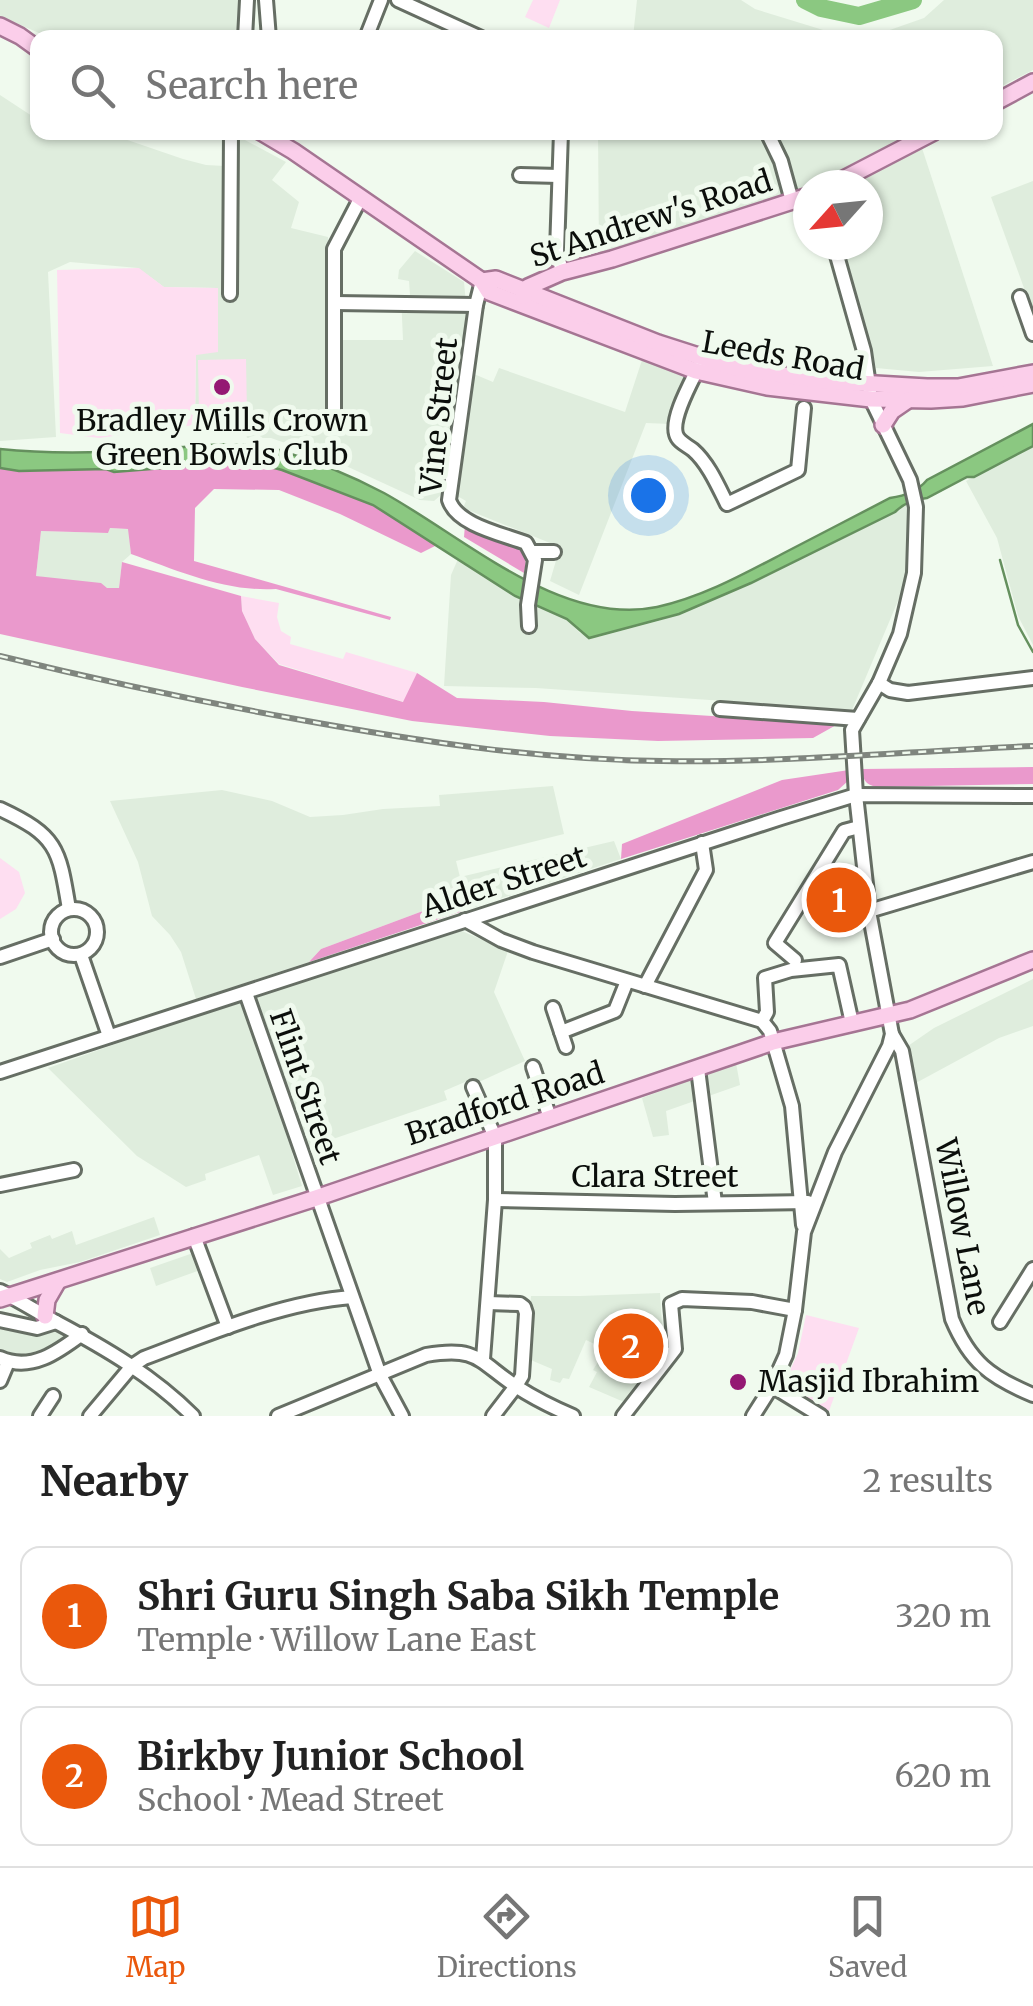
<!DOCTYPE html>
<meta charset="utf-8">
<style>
:root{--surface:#fff;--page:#f6f6f6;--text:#222;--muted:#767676;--line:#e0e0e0;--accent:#ea580c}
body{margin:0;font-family:Merriweather,serif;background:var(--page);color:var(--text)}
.compass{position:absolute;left:793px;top:170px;width:90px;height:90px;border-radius:50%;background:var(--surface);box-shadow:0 2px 8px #0004;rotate:243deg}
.you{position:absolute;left:648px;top:495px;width:35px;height:35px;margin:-25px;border:8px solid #fff;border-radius:50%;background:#1a73e8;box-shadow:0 0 0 15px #1a73e833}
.badge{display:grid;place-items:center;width:65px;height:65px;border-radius:50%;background:var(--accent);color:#fff;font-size:32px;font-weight:700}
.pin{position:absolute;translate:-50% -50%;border:5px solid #fff;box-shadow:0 2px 10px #0006}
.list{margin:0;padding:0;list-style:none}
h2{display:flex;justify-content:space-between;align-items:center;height:130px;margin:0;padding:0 40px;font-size:42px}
h2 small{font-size:32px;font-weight:400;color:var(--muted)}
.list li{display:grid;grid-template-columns:65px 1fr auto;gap:30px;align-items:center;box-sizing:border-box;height:140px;margin:0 20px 20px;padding:0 20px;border:2px solid var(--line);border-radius:20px}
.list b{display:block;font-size:38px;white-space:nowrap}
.list p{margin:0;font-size:32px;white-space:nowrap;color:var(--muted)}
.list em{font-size:32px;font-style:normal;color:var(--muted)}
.icon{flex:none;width:55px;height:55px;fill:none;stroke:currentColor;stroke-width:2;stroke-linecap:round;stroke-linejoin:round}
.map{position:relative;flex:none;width:1033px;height:1416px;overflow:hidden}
.search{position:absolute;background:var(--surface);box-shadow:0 2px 8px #0004;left:30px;right:30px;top:30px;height:110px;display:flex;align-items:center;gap:25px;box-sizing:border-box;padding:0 35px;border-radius:20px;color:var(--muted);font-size:38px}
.sheet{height:450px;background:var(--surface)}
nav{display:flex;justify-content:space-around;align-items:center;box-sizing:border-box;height:140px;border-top:2px solid var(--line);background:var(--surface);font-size:28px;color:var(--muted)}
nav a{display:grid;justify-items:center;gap:5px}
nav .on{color:var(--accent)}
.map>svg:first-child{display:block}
.built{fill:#dfeddd}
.green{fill:#fedef1}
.forest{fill:#ea99cc}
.water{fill:#8bc881;stroke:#65905e;stroke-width:2.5}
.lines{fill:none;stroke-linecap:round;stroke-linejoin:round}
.stream{stroke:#65905e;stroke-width:2.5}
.river{stroke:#8bc881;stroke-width:18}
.minor-casing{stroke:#666e64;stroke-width:18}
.major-casing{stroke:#a57593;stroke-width:20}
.minor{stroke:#fff;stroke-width:12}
.major{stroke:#fbceea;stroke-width:15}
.rail-casing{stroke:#7f857e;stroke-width:6}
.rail{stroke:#f0faee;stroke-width:2.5;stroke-dasharray:8;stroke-linecap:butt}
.poi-dot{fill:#941873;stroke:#f0faee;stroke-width:4}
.labels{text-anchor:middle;stroke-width:10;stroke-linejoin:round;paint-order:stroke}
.street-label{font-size:30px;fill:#0b0e0b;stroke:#f0faee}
.poi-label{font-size:30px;fill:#0b0e0b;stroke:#f0faee}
</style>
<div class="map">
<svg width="1033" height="1416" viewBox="0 0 1033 1416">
<rect width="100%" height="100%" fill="#f0faee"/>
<!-- built -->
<g class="built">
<path d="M 0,0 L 241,0 L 240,13 L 236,37 L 48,37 L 0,16 Z"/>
<path d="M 637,0 L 741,0 L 755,9 L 846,37 L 884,32 L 924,18 L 944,0 L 1033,0 L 1033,70 L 996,89 L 996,38 L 633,37 Z"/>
<path d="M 0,95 L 32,116 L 36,108 L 37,108 L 38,132 L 107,133 L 183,159 L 206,165 L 225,166 L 232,133 L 286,162 L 272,180 L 299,202 L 291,228 L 328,237 L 331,340 L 403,340 L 401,295 L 410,295 L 409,281 L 398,279 L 399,270 L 415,251 L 464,282 L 468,325 L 462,369 L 493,382 L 499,368 L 625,412 L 642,360 L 685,377 L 670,424 L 646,423 L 579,595 L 550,581 L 560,547 L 463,508 L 466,501 L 454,494 L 442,494 L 434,501 L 420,500 L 333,460 L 271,438 L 247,438 L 243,421 L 195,425 L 196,354 L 218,351 L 217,288 L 164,287 L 138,268 L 70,262 L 48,272 L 56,437 L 0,441 Z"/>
<path d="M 598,133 L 912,133 L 807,187 L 599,254 Z"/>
<path d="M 921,145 L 993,366 L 919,372 L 876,368 L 873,353 L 843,245 L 868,245 L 868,185 L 846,185 Z"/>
<path d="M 1033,181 L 1033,313 L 991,197 Z"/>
<path d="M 1033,446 L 1033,645 L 1018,616 L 997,538 L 966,481 Z"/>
<path d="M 913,499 L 911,570 L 852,710 L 536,688 L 444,686 L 451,575 L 458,559 L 515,596 L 567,619 L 580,633 L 598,637 L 662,620 L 712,600 L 895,512 Z"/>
<path d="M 109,528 L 129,529 L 131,554 L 122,562 L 119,588 L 107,588 L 36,576 L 41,531 L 108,533 Z"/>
<path d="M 553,786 L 564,834 L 456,861 L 460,877 L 614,841 L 621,859 L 463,911 L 460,880 L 439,905 L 321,949 L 309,962 L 196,999 L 181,952 L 170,935 L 152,916 L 138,862 L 110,801 L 222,790 L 272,801 L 310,817 L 343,815 L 383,809 L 440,806 L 439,795 Z"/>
<path d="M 462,931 L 508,951 L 494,992 L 525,1061 L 479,1082 L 472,1079 L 444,1091 L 447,1100 L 292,1153 L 302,1186 L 273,1195 L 259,1155 L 205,1174 L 206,1180 L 186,1187 L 137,1156 L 48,1068 L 237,1001 Z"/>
<path d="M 1033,979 L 1033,1026 L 999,1038 L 914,1084 L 905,1048 L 934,1028 Z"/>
<path d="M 736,1063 L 740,1085 L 666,1111 L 669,1135 L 653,1137 L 642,1098 Z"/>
<path d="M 154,1217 L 160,1235 L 80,1262 L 40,1270 L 7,1282 L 0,1279 L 0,1249 L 9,1258 L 32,1248 L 30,1243 L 50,1235 L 52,1239 L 72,1231 L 76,1245 Z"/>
<path d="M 196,1252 L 203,1269 L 156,1286 L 150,1268 Z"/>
<path d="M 660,1293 L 663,1342 L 654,1365 L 624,1402 L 589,1387 L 597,1372 L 593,1370 L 601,1357 L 606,1359 L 607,1350 L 586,1340 L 569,1379 L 563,1378 L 560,1383 L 550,1380 L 552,1369 L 526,1358 L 531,1296 L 580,1296 Z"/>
<path d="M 0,1324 L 35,1331 L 58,1330 L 73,1337 L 31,1358 L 0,1354 Z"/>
</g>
<!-- green -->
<g class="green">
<path d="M 533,0 L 560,0 L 549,28 L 525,17 Z"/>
<path d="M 139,268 L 164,287 L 218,288 L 218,352 L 196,355 L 195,425 L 99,438 L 60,433 L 57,270 Z"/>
<path d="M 246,359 L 247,414 L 199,415 L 198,360 Z"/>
<path d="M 241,596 L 279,603 L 277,617 L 281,631 L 291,637 L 290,644 L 343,659 L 346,652 L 417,673 L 404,702 L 279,664 L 255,639 L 242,611 Z"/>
<path d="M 0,858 L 19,872 L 25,893 L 16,909 L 0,919 Z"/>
<path d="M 806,1315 L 859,1328 L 829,1411 L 783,1386 L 798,1353 Z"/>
</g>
<!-- forest -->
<g class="forest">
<path d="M 226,463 L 259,464 L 282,470 L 373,505 L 437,545 L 421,553 L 340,514 L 279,490 L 214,489 L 195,508 L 194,561 L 391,617 L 390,620 L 276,589 C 225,592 179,571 131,554 L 128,529 L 110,528 L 108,533 L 41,531 L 36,576 L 101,583 L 107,588 L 119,588 L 122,562 L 241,596 L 242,611 L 255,639 L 279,665 L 403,702 L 417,673 L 457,698 L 544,702 L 632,711 L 838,724 L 813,738 L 658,741 L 550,736 L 412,721 L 242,687 L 0,634 L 0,468 L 19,471 L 106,469 L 114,472 Z"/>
<path d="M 465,525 C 479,531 519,542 524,556 C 527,562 525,566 524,573 L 464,537 Z"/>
<path d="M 1033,767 L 1033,784 L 876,787 C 865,784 863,780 862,769 Z"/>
<path d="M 849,770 L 848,781 L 838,790 L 621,859 L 622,844 L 782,780 Z"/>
<path d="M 460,878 L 463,911 L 309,962 L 321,949 L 439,905 Z"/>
</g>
<!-- water -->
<path class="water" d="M 1033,424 L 1033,446 L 974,477 L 967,477 L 927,498 C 915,499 903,504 895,512 L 751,583 L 679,614 L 589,638 L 567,619 L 515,596 L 373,505 L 282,470 L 259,464 L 226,463 L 114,472 L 106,469 L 19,471 L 0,468 L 0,449 C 48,454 96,453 144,450 C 188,448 235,438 279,450 C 315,461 352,476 384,493 C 464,537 561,627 657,607 C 702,597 742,575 782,554 C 818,535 854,517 890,498 C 904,496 918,491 927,480 Z"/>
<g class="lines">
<!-- stream -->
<path class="stream" d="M 1000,560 L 1018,625 L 1033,652"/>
<!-- river -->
<path class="river" d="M 805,0 L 821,8 L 859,16 L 913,0"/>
<!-- minor casing -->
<g class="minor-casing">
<g id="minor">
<path d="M 266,0 L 269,38"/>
<path d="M 398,0 L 481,38"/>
<path d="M 245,38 L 247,0"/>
<path d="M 366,38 L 381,0"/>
<path d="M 561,132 L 557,251 L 562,272"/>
<path d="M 767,132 L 781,161 L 792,201"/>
<path d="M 520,175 L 559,176"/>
<path d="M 482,281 L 476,305 L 449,500 C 457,525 502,534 526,543 L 535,560 L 528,605 L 529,626"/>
<path d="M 230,294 L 231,132"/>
<path d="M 1020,297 L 1033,334"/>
<path d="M 335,303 L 476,305"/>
<path d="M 699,366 C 692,381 671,417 676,434 C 678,442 687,445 693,450 C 708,463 718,486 727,504 L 798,470 L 804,408"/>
<path d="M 334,414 L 334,249 L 360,199"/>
<path d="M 533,552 L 554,552"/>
<path d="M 879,683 L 890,690 L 908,693 L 1033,678"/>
<path d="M 720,709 L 858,719"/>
<path d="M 0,809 C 58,836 59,849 69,909"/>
<circle cx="74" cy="932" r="23"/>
<path d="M 869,911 L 1033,862"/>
<path d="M 465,920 L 501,940 L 533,952 L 762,1021 L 770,1031 L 792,1106 L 803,1225"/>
<path d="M 81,955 L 109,1036"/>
<path d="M 0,957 L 53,939"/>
<path d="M 795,960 L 775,943 L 844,831 L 859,827"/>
<path d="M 645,986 L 706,870 L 702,843"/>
<path d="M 246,993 L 380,1375 L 402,1416"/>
<path d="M 553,1008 L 561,1032"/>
<path d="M 762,1021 L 767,1012 L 765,978 L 791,970 L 839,965 L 852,1023"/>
<path d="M 892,1034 L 902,1051 L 952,1319 C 970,1362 990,1377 1033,1395"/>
<path d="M 566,1047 L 561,1032 L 615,1011 L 627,981"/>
<path d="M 533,1067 L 550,1118"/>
<path d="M 698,1069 L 715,1203"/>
<path d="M 0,1072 L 781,818 L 856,795 L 1033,796"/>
<path d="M 473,1087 L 495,1137 L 495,1200 L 483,1359"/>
<path d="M 0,1185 L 74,1170"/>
<path d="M 495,1200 L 675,1204 L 808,1202"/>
<path d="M 194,1236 L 228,1327"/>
<path d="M 0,1291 C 19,1300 37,1312 56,1322 C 105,1348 153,1376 193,1416"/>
<path d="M 488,1303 L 520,1304 L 524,1307 L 526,1313 L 522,1376 L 516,1386 L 493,1416"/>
<path d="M 0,1320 L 37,1328 L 56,1322"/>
<path d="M 1000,1322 L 1033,1269"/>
<path d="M 0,1358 C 31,1372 58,1352 82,1334"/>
<path d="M 0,1381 L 8,1362"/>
<path d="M 772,1386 L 821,1416"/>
<path d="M 40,1416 L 53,1396"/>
<path d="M 90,1416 L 132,1366 L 144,1358 C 208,1334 283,1302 352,1297"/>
<path d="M 278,1416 L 426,1355 C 478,1346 478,1361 517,1387 C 534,1398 554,1408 573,1416"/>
<path d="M 623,1416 L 675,1349 L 671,1304 L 682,1299 L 752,1302 L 795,1310"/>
<path d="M 753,1416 L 772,1386 L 786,1355 L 795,1310 L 804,1232 L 835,1152 L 889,1046 L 892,1034 L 869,911 L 856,795 L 852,730 L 879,683 L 900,634 L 914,573 L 916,507 L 910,480 L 871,399 L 864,351 L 834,245"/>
</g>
</g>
<!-- major casing -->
<g class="major-casing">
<g id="major">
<path d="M 0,26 L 20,36 L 38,49"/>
<path d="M 996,102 L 1033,82"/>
<path d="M 261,132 L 293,151 L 482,281 L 489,292 L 696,371 L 767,387 L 871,399 L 931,400 L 963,398 L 1033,384"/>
<path d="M 832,185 L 934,132"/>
<path d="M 482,281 L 496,279 L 506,283 L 658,343 L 739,369 L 825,381 L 927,387 L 958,387 L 1033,373"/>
<path d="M 523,296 L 528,287 L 562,272 L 612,259 L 808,196"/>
<path d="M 883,425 L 892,411 L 908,400"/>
<path d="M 0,1299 L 316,1198 L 773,1042 L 910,1010 L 1033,960"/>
<path d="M 45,1316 L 47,1300 L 58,1281"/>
</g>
</g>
<!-- minor -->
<use href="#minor" class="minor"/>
<!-- major -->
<use href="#major" class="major"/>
<!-- rail casing -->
<g class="rail-casing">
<path id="rail" d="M 0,656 C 98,680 197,701 296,719 C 417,741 540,760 663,761 C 786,763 910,751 1033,746"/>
</g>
<!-- rail -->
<use href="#rail" class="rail"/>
</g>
<!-- markers -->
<g class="poi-dot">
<circle cx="222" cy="387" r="10"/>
<circle cx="738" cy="1382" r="10"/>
</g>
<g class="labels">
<!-- street labels -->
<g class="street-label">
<text transform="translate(651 219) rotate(-18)" y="10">St Andrew's Road</text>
<text transform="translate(783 356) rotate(10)" y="10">Leeds Road</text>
<text transform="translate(439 416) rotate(-84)" y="10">Vine Street</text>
<text transform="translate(504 882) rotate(-18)" y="10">Alder Street</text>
<text transform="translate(305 1087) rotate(71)" y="10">Flint Street</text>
<text transform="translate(505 1104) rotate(-18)" y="10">Bradford Road</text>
<text x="655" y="1187">Clara Street</text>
<text transform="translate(962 1227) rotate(79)" y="10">Willow Lane</text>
</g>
<!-- poi labels -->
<g class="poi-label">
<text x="222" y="431">Bradley Mills Crown<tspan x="222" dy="34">Green Bowls Club</tspan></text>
<text x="758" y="1392" text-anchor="start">Masjid Ibrahim</text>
</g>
</g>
</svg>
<svg class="compass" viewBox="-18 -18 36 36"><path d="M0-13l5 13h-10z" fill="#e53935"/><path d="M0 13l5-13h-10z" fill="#767676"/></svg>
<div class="you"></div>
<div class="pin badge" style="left:839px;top:900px">1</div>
<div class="pin badge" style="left:631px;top:1346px">2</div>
<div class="search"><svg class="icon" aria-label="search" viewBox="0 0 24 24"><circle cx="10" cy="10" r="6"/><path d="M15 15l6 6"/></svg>Search here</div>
</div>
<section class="sheet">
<h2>Nearby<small>2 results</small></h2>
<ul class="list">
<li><span class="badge">1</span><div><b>Shri Guru Singh Saba Sikh Temple</b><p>Temple · Willow Lane East</p></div><em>320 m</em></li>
<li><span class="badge">2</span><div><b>Birkby Junior School</b><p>School · Mead Street</p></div><em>620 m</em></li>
</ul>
</section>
<nav>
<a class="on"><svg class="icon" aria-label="map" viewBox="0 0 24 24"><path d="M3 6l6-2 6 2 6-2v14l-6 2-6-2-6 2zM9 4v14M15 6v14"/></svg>Map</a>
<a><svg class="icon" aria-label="directions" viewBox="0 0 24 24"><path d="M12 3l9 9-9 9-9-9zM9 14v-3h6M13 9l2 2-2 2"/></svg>Directions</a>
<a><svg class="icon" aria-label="saved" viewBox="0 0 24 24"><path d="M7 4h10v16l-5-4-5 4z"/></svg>Saved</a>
</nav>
